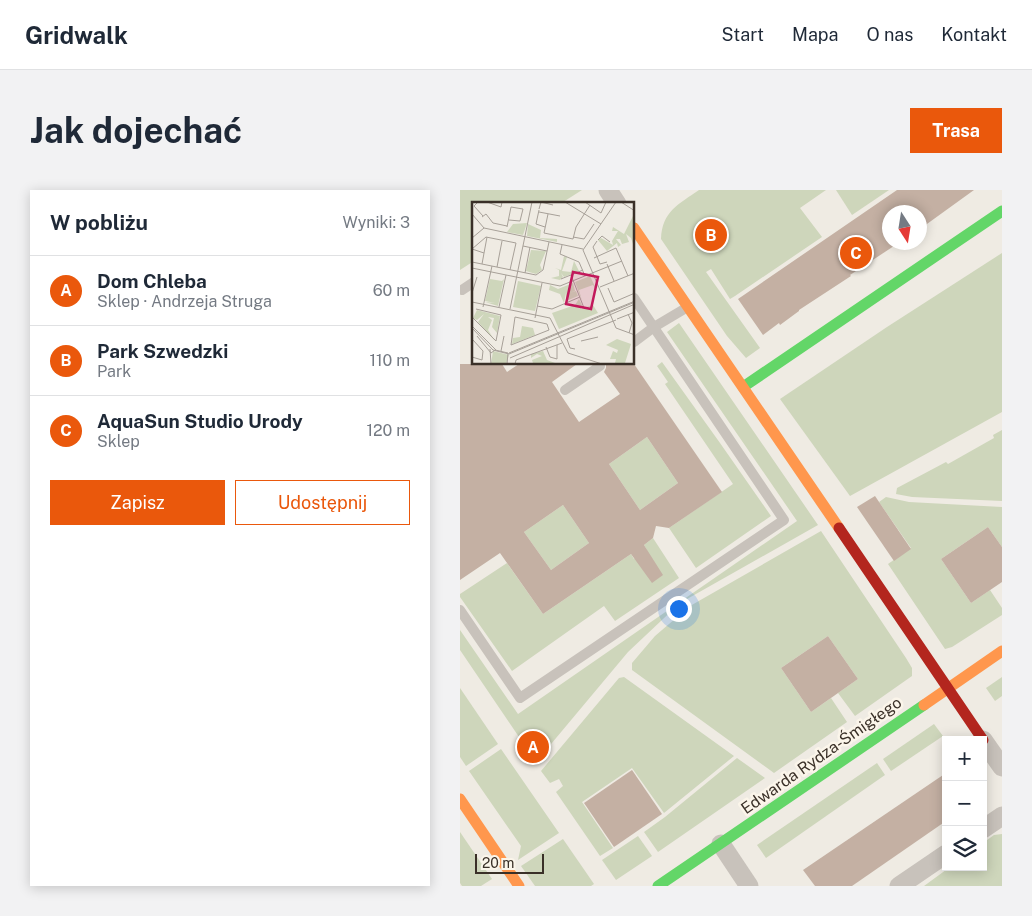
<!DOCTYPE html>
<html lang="pl">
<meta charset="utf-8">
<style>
:root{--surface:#fff;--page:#f2f2f3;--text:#1f2937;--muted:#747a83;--line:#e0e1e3;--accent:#ea580c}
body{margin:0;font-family:"Public Sans",sans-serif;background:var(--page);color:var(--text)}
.controls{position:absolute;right:15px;bottom:15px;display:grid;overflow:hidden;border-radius:0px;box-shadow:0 2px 12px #0003}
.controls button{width:45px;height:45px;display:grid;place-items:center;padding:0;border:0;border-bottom:1px solid var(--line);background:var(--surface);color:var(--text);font:25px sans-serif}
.compass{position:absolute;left:422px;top:15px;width:45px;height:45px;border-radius:50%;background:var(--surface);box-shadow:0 2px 12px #0003;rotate:168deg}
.scale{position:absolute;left:15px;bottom:12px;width:69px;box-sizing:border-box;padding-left:5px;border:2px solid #3a3028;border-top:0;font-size:14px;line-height:18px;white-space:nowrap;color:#3a3028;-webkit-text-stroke:4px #fbf5ea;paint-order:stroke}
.you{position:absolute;left:218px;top:418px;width:18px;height:18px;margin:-12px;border:4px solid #fff;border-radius:50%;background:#1a73e8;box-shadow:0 0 0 8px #1a73e833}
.badge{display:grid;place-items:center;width:32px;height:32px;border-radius:50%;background:var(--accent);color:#fff;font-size:16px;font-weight:700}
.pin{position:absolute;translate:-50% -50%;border:2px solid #fff;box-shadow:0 1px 5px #0006}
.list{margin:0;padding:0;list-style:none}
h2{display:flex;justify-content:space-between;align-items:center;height:65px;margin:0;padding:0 20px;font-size:21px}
h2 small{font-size:16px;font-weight:400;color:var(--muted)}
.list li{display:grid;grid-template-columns:32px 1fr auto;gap:15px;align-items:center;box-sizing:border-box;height:70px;padding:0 20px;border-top:1px solid var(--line)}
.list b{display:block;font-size:19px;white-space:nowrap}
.list p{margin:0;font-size:16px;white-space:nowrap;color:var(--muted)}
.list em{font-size:16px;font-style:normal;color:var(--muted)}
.actions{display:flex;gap:10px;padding:15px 20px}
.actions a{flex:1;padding:11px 0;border:1px solid var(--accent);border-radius:0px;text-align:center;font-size:18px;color:var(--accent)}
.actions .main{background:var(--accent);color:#fff}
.icon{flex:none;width:28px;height:28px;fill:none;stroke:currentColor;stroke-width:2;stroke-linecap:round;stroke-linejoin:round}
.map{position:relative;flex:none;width:542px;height:696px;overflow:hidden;border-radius:0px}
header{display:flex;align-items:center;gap:30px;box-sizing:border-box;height:70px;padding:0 25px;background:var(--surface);border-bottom:1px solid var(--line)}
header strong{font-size:24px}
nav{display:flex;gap:28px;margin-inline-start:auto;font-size:18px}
.intro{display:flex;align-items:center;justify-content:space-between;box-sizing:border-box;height:120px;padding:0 30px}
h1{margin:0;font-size:35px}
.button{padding:12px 22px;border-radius:0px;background:var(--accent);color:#fff;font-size:18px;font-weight:700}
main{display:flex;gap:30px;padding:0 30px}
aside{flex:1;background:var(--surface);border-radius:0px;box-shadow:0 2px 12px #0003}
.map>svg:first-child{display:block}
.green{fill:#ced6bb}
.building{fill:#c4b0a3;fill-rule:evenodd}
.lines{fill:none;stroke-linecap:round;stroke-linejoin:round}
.lane{stroke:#c8c2bb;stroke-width:10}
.street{stroke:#c8c2bb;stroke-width:19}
.fast{stroke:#63d668;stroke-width:11}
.slow{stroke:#ff974d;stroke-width:11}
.jam{stroke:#b3261e;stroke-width:11}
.labels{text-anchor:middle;stroke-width:5;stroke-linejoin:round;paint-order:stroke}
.street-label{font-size:16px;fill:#3a3028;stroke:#fbf5ea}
.inset-road{fill:none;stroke:#a7a098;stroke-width:1}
.view{fill:#c2185b;fill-opacity:0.15;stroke:#c2185b;stroke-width:2.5}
.inset-edge{fill:none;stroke:#3a3028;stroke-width:2.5}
</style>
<header>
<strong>Gridwalk</strong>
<nav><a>Start</a><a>Mapa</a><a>O nas</a><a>Kontakt</a></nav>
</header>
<div class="intro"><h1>Jak dojechać</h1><a class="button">Trasa</a></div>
<main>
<aside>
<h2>W pobliżu<small>Wyniki: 3</small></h2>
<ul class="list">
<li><span class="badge">A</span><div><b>Dom Chleba</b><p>Sklep · Andrzeja Struga</p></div><em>60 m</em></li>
<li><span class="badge">B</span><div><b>Park Szwedzki</b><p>Park</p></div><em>110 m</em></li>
<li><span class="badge">C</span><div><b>AquaSun Studio Urody</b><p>Sklep</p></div><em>120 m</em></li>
</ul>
<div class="actions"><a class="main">Zapisz</a><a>Udostępnij</a></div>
</aside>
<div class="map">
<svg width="542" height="696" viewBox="0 0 542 696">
<rect width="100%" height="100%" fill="#efebe3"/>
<!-- green -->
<g class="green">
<path d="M 0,0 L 122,0 L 100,14 L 14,14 L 14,71 L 0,80 Z"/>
<path d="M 239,0 L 366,0 L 340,18 L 362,47 L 275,106 L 270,109 L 251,79 L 246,82 L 300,158 L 286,168 L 267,146 L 201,49 C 202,21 219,14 239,0 Z"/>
<path d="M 376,0 L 429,0 L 392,25 Z"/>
<path d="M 542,63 L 542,222 L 390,306 L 320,209 L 427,137 Z"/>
<path d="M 219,133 L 358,335 L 220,413 L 168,462 L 76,572 L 0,460 L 0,440 L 58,524 L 337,331 L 207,142 Z"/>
<path d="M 202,172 L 260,253 L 311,326 L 236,378 L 209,338 L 273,294 L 205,194 L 208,192 L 197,176 Z"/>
<path d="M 542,240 L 542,311 L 452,307 L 436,304 L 437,298 L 486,272 L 488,274 L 534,248 L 533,245 Z"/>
<path d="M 187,247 L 218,293 L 180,320 L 149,274 Z"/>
<path d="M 426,307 L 449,312 L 542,317 L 542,357 L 528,337 L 481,369 L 511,413 L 530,400 L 542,418 L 542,425 L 492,457 L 485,459 L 428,374 L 451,358 L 419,312 Z"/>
<path d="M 103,315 L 129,353 L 91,380 L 64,342 Z"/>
<path d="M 361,341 L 446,468 L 452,478 L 452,486 L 395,526 L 378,503 L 398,489 L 368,446 L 321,478 L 351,522 L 371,508 L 387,532 L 314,583 L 172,480 L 172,473 L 195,446 L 230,416 Z"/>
<path d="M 193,348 L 219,388 L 155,431 L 144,416 L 52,481 L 0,407 L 0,404 L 47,373 L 83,424 L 171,364 L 174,369 L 187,360 L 184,355 Z"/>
<path d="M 164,487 L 274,566 L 204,623 L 172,578 L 122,612 L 153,658 L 140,666 L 96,602 L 103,596 L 99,589 L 90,593 L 81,581 L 159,488 Z"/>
<path d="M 542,487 L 542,506 L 535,511 L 526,498 Z"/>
<path d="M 0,498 L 38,554 L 6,576 L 0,567 Z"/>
<path d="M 474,534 L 483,546 L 431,581 L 423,569 Z"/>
<path d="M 41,559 L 99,643 L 58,670 L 61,656 L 9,581 Z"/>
<path d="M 277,568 L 305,588 L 198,662 L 184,642 L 205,627 Z"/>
<path d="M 417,573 L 425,585 L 306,668 L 297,655 Z"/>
<path d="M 0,642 L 32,689 L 21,696 L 2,696 L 0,693 Z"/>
<path d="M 542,644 L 542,696 L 464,696 L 490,677 L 523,677 L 523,653 L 534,645 Z"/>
<path d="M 178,646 L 192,666 L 156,690 L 142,670 Z"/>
<path d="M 103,649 L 134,694 L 131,696 L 75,696 L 61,676 Z"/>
</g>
<!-- building -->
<g class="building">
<path d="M 437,0 L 514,0 L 460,39 L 460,22 L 430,22 L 430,52 L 440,52 L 390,85 L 391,86 L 339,120 L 339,121 L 320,135 L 319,133 L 303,145 L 278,109 Z"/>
<path d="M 0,174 L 42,174 L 47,182 L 59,174 L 117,174 L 92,192 L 119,232 L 160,204 L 144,182 L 146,178 L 146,174 L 174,174 L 262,302 L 209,338 L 196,336 L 193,348 L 184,355 L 203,385 L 192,393 L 171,364 L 83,424 L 40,363 L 0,390 ZM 187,247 L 218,293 L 180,320 L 149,274 ZM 103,315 L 129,353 L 91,380 L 64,342 Z"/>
<path d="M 415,306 L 451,359 L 434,371 L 397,317 Z"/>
<path d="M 528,337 L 542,357 L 542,392 L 511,413 L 481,369 Z"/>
<path d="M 368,446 L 398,489 L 351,522 L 321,478 Z"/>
<path d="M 172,580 L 202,624 L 154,657 L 124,613 Z"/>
<path d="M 486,583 L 486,631 L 392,696 L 355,696 L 343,680 Z"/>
</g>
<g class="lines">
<!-- lane -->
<g class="lane">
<path d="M 2,100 L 14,92"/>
<path d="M 174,152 L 194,137 L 226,118"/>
<path d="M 105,200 L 140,176"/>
<path d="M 0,420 L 60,508 L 324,330 L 174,108"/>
</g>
<!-- street -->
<g class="street">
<path d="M 148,0 L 157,14"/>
<path d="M 523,550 L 542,577"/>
<path d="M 523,639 L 542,626"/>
<path d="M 261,654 L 289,696"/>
<path d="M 439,696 L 486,664"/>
</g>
<!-- fast -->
<g class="fast">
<path d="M 283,197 L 542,21"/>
<path d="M 198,696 L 464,515"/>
</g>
<!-- slow -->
<g class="slow">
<path d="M 174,38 L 379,338"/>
<path d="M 464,515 L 542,461"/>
<path d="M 0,609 L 59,696"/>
</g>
<!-- jam -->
<path class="jam" d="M 379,338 L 523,550"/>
</g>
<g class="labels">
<!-- street labels -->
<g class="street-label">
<text transform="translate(361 565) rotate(-35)" y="6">Edwarda Rydza-Śmigłego</text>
</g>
</g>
<!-- overview -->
<g transform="translate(12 12)">
<rect width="162" height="162" fill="#efebe3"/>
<path d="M 162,12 L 162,45 L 159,36 L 154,32 L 157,40 L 150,42 L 148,37 L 144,37 L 149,43 L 146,45 L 145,41 L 135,49 L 126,38 L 129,36 L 141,43 L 140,39 L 146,29 L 140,29 L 141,25 L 152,32 ZM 55,21 L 51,33 L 35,30 L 41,22 ZM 56,22 L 69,28 L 68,36 L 85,37 L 85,40 L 55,34 ZM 59,48 L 74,49 L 68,63 L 70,68 L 64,72 L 54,69 ZM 92,54 L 95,55 L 90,69 L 99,70 L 102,59 L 107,69 L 92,75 L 89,71 L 91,75 L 88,78 L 79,76 L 87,74 L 87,68 L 83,66 L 89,68 ZM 118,74 L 126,91 L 121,83 L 107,88 L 110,99 L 103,80 ZM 18,77 L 30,79 L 32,77 L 26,104 L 13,100 L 23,101 L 13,99 ZM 46,79 L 69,84 L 63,109 L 41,105 ZM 101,81 L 103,89 L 97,91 L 104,89 L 106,94 L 94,99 L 94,91 L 92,101 L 88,92 L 77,88 L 78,83 L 86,87 ZM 107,97 L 110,103 L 109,107 L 121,103 L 126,111 L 87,127 L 80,111 L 103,103 ZM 5,108 L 28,114 L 25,131 L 20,125 L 22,116 L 16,115 L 20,118 L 16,128 L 23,139 L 6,120 L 12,112 L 5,118 L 1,116 ZM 50,124 L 61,126 L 63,133 L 40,142 L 41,136 L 48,135 ZM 145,137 L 159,142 L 153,161 L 162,162 L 137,162 L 143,161 L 144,157 L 138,157 L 141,149 L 145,151 L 146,148 L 134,143 ZM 21,149 L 37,153 L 34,162 L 19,162 ZM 71,149 L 75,158 L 83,161 L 61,161 L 60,158 L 70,154 L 65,152 L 59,156 L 59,152 Z" fill="#ced6bb"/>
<path class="inset-road" d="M 6,0 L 2,4 L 11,14M 15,0 L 29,5 L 30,0M 93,0 L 129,22M 113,0 L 129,11 L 134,0M 149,0 L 163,9M 67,7 L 69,0 L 81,3M 67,8 L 64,22 L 73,25M 67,10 L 88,14M 0,12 L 12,26M 76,12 L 72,31 L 101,37 L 104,25 L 118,3M 10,15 L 14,12 L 21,21 L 35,24M 35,25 L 39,5 L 51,7 L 48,19 L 37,18M 12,26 L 111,47M 101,35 L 112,37 L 122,22M 0,36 L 12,26M 126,38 L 130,34 L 138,40M 125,39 L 121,45 L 128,62 L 135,60M 90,43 L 88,52 L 107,60 L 113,74M 51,44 L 75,49M 111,48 L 144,126 L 163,133M 111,48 L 144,0M 12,51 L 0,47 L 14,35 L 44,41 L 38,68M 122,56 L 144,46 L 156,74M 0,60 L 64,73 L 71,68 L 77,40M 10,62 L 15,35M 135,62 L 142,79M 25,65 L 30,39M 0,66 L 88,84 L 150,59M 53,71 L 58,45M 99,73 L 112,106M 89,77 L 111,68M 128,85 L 163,71M 136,86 L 142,100 L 163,91M 0,91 L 5,75M 0,100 L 78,116 L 96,151 L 130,162M 65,104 L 80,107 L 108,95M 11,105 L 20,64M 27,105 L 34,73M 38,107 L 60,0M 156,112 L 160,121 L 157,131M 0,115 L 24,139 L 29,113 L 4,107M 43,115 L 75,122 L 77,128 L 39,143 ZM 63,116 L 70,81M 145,117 L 163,110M 0,124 L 24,148M 0,126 L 21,148 L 37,152 L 163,100M 5,134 L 19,151M 109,139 L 126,135M 74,145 L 78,155 L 85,157 L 85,143M 18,147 L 19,162M 103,147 L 98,146 L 95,137 L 144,118M 29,149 L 32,134M 19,151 L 23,148 L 36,151 L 35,162M 37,151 L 163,99M 0,155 L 10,158 L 11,149 L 1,138M 38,156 L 163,102M 43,162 L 44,158 L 90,141"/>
<path class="view" d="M 101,70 L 126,75 L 119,107 L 94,102 Z"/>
<rect width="162" height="162" class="inset-edge"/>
</g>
</svg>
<div class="controls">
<button>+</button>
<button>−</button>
<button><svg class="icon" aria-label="layers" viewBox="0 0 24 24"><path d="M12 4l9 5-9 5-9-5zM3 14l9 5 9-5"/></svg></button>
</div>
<svg class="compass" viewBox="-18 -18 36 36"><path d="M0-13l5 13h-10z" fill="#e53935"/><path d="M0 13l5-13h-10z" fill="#747a83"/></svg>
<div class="scale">20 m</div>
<div class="you"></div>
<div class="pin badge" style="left:73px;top:557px">A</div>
<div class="pin badge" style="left:251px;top:45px">B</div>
<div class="pin badge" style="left:396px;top:63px">C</div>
</div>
</main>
